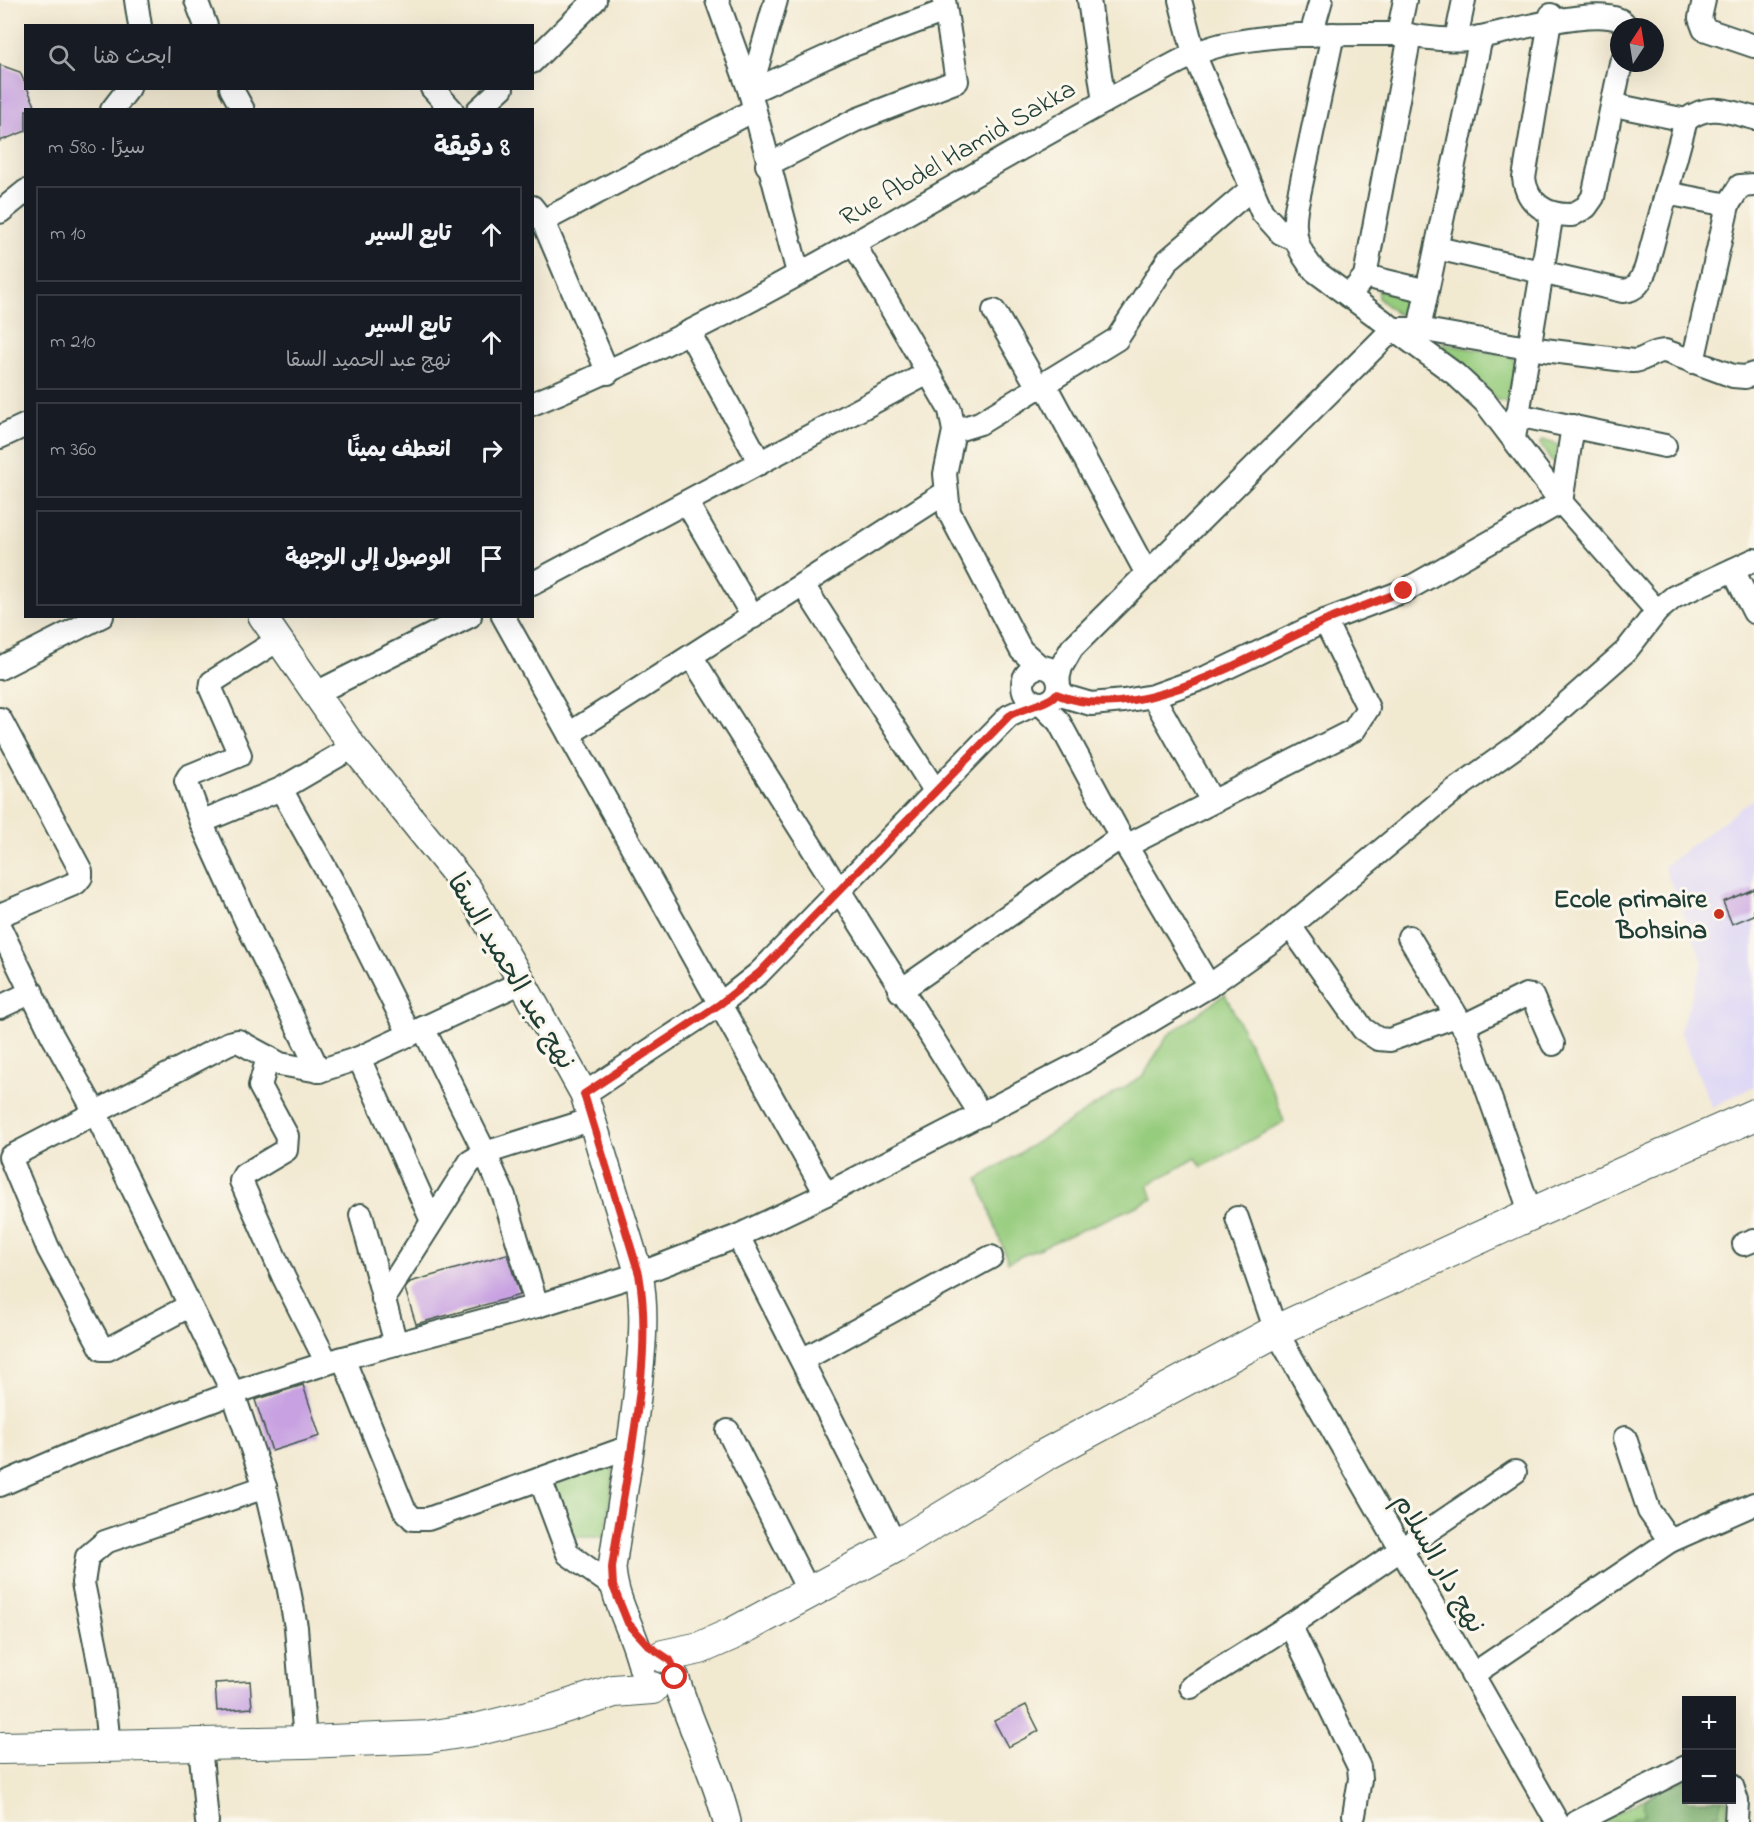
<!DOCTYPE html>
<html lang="ar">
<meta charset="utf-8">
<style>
:root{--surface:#171b24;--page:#20242c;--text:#f1f3f6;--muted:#9ea1a6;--line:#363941}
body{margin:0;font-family:"Indie Flower","Playpen Sans Arabic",sans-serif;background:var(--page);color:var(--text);direction:rtl}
.controls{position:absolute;right:18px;bottom:18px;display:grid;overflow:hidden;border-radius:0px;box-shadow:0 6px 24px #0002}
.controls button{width:54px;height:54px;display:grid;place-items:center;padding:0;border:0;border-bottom:2px solid var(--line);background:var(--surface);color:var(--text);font:30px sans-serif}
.compass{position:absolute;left:1610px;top:18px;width:54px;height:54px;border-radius:50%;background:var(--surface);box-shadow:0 6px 24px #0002;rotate:12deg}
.stop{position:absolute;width:18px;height:18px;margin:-14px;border:4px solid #d93025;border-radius:50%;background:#fff}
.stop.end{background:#d93025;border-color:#fff;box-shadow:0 2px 6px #0008}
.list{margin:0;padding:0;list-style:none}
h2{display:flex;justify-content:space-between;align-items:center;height:78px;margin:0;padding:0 24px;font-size:26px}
h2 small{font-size:20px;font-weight:400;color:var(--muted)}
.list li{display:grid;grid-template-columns:39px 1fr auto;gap:18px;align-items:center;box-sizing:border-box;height:96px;margin:0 12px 12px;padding:0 12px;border:2px solid var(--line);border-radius:0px}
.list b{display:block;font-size:22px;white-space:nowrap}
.list p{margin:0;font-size:20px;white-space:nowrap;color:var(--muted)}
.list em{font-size:20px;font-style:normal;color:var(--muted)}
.icon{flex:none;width:33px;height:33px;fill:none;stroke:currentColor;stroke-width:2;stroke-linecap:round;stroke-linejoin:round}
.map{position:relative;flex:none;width:1754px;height:1822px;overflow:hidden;direction:ltr}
.search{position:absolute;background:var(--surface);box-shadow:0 6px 24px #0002;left:24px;top:24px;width:510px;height:66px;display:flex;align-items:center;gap:15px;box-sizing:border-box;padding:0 21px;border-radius:0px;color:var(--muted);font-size:22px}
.panel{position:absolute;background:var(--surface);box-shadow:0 6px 24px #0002;left:24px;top:108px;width:510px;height:510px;border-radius:0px;direction:rtl}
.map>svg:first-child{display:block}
.built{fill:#ddd5f6}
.green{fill:#96cc7d;stroke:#5a8458;stroke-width:1.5}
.forest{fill:#78b06c;stroke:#4c7650;stroke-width:1.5}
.building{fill:#c7a1e1}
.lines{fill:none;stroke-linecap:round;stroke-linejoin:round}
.minor-casing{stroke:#3f574c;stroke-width:26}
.tertiary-casing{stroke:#3f574c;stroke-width:30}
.secondary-casing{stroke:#3f574c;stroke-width:34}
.minor{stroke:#fff;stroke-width:22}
.tertiary{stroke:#fff;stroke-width:27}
.secondary{stroke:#fff;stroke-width:32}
.route{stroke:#d93025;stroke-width:8}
.poi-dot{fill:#c8321e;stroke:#fbf7ec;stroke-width:2}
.labels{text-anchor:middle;stroke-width:6;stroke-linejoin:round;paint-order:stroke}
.street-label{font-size:27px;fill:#1f3d34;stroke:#fbf7ec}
.poi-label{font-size:27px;font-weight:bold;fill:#1f3d34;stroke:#fbf7ec;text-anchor:end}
</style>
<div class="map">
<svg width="1754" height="1822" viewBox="0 0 1754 1822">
<rect width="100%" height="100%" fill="#fbf7ec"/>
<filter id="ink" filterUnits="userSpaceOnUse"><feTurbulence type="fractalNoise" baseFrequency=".0167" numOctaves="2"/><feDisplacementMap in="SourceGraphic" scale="12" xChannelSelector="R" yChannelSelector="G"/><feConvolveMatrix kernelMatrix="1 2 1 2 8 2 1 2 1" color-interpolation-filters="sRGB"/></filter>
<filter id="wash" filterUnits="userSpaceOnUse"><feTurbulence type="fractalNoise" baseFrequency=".008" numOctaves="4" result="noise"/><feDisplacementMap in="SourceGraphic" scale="24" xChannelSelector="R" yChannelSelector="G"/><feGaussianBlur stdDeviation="1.35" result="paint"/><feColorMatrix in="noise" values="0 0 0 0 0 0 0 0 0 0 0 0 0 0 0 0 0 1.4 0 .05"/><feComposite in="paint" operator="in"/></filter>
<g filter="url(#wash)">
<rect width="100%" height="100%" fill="#f2e9d1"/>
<!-- built -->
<path class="built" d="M 1754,798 L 1754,1086 L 1712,1107 L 1680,1031 L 1703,962 L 1664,866 Z"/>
<!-- green -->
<g class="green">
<path d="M 1378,290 L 1409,297 L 1405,315 L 1397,314 L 1378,298 Z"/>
<path d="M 1438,343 L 1507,355 L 1513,358 L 1515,368 L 1508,402 L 1497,400 L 1469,372 L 1439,351 Z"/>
<path d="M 1543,440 L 1558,445 L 1556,462 L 1551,461 L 1540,444 Z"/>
<path d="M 1225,994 L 1276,1098 L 1284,1122 L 1202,1167 L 1196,1158 L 1148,1185 L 1153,1199 L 1008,1262 L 978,1179 L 1144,1075 L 1167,1036 Z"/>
<path d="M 612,1464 L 614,1467 L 605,1537 L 573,1537 L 553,1485 Z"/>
<path d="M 1686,1776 L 1686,1800 L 1728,1800 L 1727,1822 L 1601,1822 Z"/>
</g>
<!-- forest -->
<path class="forest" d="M 1681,1780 L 1686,1781 L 1686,1800 L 1721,1800 L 1720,1813 L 1713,1816 L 1715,1822 L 1630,1822 L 1632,1818 L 1645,1814 L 1643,1806 L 1645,1800 L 1657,1792 Z"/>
<g id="blocks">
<!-- building -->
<g class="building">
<path d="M 0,65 L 20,72 L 37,110 L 26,110 L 26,131 L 0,141 Z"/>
<path d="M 1754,889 L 1754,915 L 1732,924 L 1723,902 Z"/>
<path d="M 507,1254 L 520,1295 L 416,1324 L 405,1289 L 410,1282 Z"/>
<path d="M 303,1385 L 320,1436 L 272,1451 L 255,1400 Z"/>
<path d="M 250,1681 L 252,1708 L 217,1711 L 215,1683 Z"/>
<path d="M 1026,1705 L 1039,1731 L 1008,1747 L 994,1721 Z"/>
</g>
</g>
</g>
<g filter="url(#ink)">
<use href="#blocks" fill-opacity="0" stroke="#3f574c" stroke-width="1.5"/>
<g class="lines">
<!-- minor casing -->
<g class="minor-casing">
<g id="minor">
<path d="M 136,0 L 140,26"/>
<path d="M 196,0 L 206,26"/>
<path d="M 717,0 L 750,92 L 798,273"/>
<path d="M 1089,0 L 1104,102"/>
<path d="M 1180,0 L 1194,54 L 1262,212 L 1281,233 L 1296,240"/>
<path d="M 1704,0 L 1700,18 L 1704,29 L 1754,46"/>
<path d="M 1551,15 L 1524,178 C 1527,204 1547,216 1572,215 L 1586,207 L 1593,197 L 1621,63"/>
<path d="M 1333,34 L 1296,209 C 1292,235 1298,252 1315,271 L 1455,374 L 1485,402 L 1561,502 L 1657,611"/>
<path d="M 1398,34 C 1424,37 1454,43 1480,37 C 1507,32 1618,0 1626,27"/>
<path d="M 1311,35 L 1321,0"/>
<path d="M 1456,39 L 1464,0"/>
<path d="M 532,62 L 595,0"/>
<path d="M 231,88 L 243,110"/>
<path d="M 432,88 L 452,110"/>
<path d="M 750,92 L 848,47 L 945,11"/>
<path d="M 750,92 L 776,0"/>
<path d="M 1614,105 L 1686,120 C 1710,102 1728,112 1754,118"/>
<path d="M 112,110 L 129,88"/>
<path d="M 478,110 L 502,88"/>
<path d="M 767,165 L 856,120 L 957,81 L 944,0"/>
<path d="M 1666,193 L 1728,205"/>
<path d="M 532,207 L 543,221 L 608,373"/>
<path d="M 0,212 L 26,191"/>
<path d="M 543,221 L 754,110"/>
<path d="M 854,244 L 950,410 L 954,431 L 945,474 L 949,512 L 1021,650 L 1039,666"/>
<path d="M 1437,248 L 1623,291 C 1638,290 1641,280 1646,268 L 1686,120"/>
<path d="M 1365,276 L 1427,291"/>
<path d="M 1349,296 L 1365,276 L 1410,35"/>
<path d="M 994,311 L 1039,389"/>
<path d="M 1419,329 L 1481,37"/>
<path d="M 689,332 L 760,463"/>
<path d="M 1693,362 L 1728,205 L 1740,186 L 1754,185"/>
<path d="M 1045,385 L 1147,574"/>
<path d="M 532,404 C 691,339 840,252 988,167 C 1039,138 1090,109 1143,81 C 1168,68 1193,52 1221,45 C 1279,32 1339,34 1398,34 L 1405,0"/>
<path d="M 1517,415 L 1665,446"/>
<path d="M 954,431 L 980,423 L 1117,339 L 1168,260 L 1252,188"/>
<path d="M 0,437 L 26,425"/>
<path d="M 1514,438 L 1552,213"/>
<path d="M 687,503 L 753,617"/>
<path d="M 1733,570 L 1754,612"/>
<path d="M 532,584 L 928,373"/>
<path d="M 803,585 L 936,792"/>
<path d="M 503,616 L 826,1194"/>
<path d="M 278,640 L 212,682 L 211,689 L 240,755 L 189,776 L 186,781 L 201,822 L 252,934 L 319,1071"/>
<path d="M 691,656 L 981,1115"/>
<circle cx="1041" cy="685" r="18"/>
<path d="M 0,668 L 102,616"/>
<path d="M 1058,679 L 1061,667 L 1072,648 L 1393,329 L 1419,329 L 1528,348 L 1633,361 C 1644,361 1652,351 1665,351 L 1733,376 L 1745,377 L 1754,374"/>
<path d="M 314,694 L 470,616"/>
<path d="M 1057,694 L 1091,704 L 1124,701 L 1153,696 L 1209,676 L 1325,621 L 1404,591 L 1561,502 L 1573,426"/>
<path d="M 1153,696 L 1212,801"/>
<path d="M 1040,703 L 1059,722 L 1121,837 L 1209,986"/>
<path d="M 0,719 L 81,871 L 81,877 L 76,883 L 0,915"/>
<path d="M 569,734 L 945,493"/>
<path d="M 281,789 L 338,891 L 410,1035"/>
<path d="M 201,822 L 281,789 L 353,747"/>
<path d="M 1126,846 L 1354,730 L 1368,708 L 1325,621"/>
<path d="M 1290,926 L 1363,1029 L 1378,1039 L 1390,1040 L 1456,1016"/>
<path d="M 0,928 L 52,1035 L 95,1112 L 233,1393 L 265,1487 L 288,1585 L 296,1627 L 305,1742"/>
<path d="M 1409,937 L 1468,1035 L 1531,1214"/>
<path d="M 900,991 L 1121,837"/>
<path d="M 0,1007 L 32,992"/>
<path d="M 1463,1026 L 1526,995 L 1532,996 L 1553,1044"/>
<path d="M 423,1028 L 485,1153 L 504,1196 L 537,1306"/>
<path d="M 268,1057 L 260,1086 L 287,1136 L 286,1150 L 244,1175 L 241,1181 L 284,1278 L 327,1363"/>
<path d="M 359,1058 L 432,1221"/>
<path d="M 584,1094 L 720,1004 L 759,973 L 1009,716 L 1037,703"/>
<path d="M 361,1215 L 396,1344"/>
<path d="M 1237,1218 L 1276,1331 L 1557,1822"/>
<path d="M 738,1236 L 896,1546"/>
<path d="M 1744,1244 L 1754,1240"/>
<path d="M 383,1299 L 470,1162 L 485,1153 L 593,1119"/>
<path d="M 189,1306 L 108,1349 L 102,1349 L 48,1248 L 10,1157 L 229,1043 L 238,1041 L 280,1064 L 319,1071 L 359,1058 L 522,982"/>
<path d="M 343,1358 L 404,1509 L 413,1519 L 428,1519 L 632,1446"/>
<path d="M 802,1360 L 991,1257"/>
<path d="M 728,1431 L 809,1592"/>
<path d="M 540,1479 L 568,1554 L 613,1586"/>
<path d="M 0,1485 L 76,1452 L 233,1393 L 343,1358 L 537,1306 L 639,1274 L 738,1236 L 826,1194 L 1082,1062 L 1209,986 L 1272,941 L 1452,792 L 1525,740 L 1626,651 L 1657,611 L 1674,597 L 1754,560"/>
<path d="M 1670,1541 L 1754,1504"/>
<path d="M 1290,1625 L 1359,1767 L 1360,1779 L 1354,1815"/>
<path d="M 1472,1675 L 1670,1541 L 1649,1511 L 1625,1438"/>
<path d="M 1191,1687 L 1290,1625 L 1515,1472"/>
<path d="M 200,1744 L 207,1822"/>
<path d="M 109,1746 L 102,1677 L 83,1583 L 87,1557 L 105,1542 L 265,1487"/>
<path d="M 1732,1786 L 1737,1801 L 1736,1822"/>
<path d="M 1577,1822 L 1686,1767"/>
</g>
</g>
<!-- tertiary casing -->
<g class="tertiary-casing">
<g id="tertiary">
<path d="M 262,616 L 353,747 L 468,889 L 522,982 L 584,1094 L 639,1274 C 646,1312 642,1349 638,1387 C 632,1448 620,1508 612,1568 C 614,1603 635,1632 642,1666"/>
<path d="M 675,1677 C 690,1726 715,1772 727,1822"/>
</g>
</g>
<!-- secondary casing -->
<g class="secondary-casing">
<g id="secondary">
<path d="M 663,1656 L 700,1648 L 732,1634 L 896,1546 L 1043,1456 L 1276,1331 L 1531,1214 L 1754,1115"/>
<path d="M 0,1748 L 305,1742 L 428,1737 L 479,1729 L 545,1713 L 614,1691 L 652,1688"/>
</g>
</g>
<!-- minor -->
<use href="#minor" class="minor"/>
<!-- tertiary -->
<use href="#tertiary" class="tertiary"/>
<!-- secondary -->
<use href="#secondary" class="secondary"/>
</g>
</g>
<g class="lines" filter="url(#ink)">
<!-- route -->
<path class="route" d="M 675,1677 L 675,1670 L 670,1660 L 649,1646 L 628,1623 L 613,1586 L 612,1568 C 624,1478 655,1363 639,1274 L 584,1094 L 720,1004 L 759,973 L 1009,716 C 1023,707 1049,704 1056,694 C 1137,728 1250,655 1323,622 C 1349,611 1377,601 1404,591"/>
</g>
<!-- markers -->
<circle class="poi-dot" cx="1719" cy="914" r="6"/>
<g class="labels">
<!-- street labels -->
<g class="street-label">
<text transform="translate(957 152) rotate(-30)" y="9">Rue Abdel Hamid Sakka</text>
<text transform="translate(512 971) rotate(59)" y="9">نهج عبد الحميد السقا</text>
<text transform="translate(1440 1563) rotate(60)" y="9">نهج دار السلام</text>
</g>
<!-- poi labels -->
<g class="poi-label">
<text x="1707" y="907">Ecole primaire<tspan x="1707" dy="31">Bohsina</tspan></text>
</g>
</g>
</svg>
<div class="controls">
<button>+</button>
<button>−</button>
</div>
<svg class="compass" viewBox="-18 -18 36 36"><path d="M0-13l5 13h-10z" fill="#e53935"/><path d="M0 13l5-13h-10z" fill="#9ea1a6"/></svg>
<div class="stop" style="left:675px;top:1677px"></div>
<div class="stop end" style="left:1404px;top:591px"></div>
<div class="search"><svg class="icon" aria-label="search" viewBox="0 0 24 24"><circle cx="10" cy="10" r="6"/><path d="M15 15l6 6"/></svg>ابحث هنا</div>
<section class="panel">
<h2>8 دقيقة<small>سيرًا · 580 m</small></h2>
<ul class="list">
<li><svg class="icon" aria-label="ahead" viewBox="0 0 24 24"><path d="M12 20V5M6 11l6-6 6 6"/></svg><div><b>تابع السير</b></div><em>10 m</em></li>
<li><svg class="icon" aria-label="ahead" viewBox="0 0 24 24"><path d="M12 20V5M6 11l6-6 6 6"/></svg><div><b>تابع السير</b><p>نهج عبد الحميد السقا</p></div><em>210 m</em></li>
<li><svg class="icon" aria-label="right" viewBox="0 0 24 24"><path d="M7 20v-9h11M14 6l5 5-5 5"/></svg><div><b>انعطف يمينًا</b></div><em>360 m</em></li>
<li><svg class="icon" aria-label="arrive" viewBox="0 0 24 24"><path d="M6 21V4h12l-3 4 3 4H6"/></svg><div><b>الوصول إلى الوجهة</b></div></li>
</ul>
</section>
</div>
